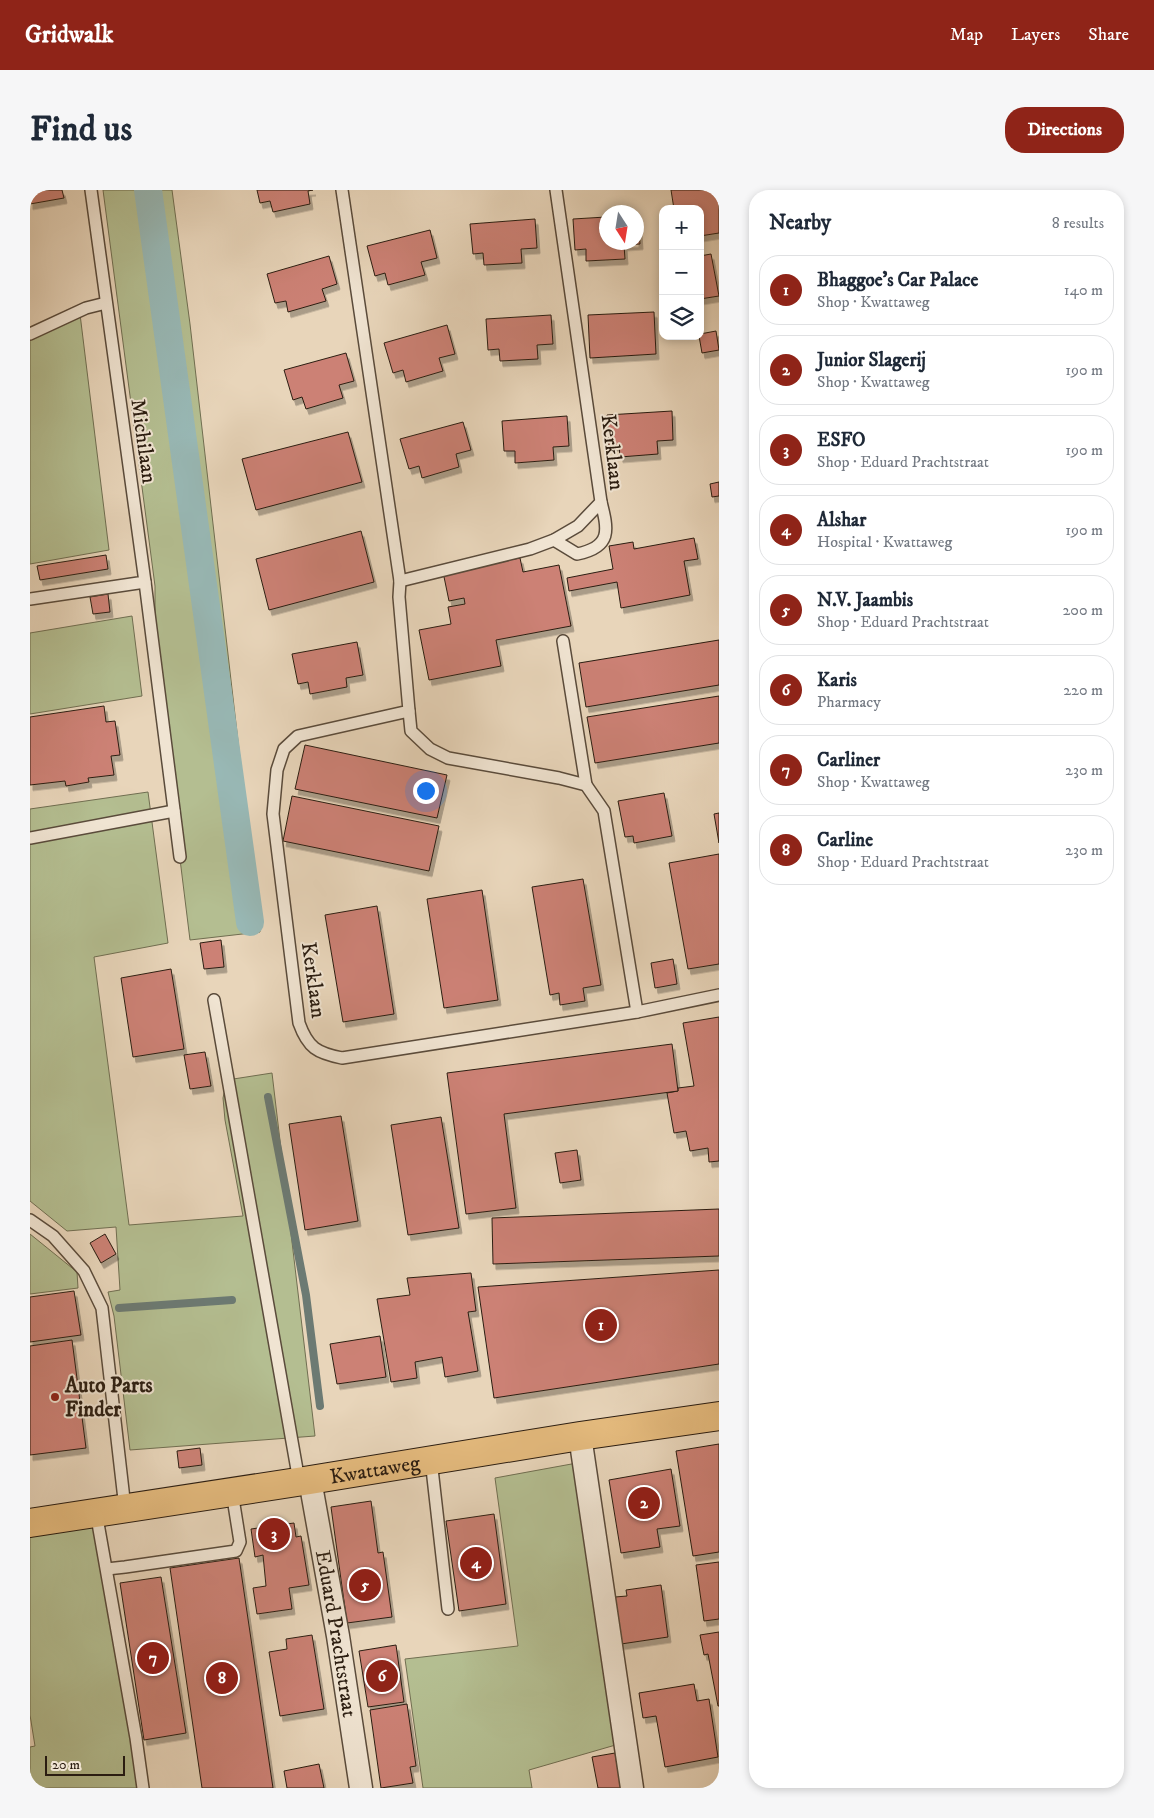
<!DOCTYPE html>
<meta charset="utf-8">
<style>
:root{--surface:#fff;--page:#f6f6f7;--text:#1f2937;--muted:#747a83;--line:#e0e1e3;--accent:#8f2418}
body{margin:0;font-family:"IM FELL DW Pica",serif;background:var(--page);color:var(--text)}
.controls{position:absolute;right:15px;top:15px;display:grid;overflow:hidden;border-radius:10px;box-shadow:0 2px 8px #0003}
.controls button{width:45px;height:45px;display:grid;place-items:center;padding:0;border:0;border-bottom:1px solid var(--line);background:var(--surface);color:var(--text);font:25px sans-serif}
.compass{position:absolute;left:569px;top:15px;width:45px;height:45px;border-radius:50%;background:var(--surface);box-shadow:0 2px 8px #0003;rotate:168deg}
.scale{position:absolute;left:15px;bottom:12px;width:80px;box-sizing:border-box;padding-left:5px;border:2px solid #2b1d11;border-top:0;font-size:14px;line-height:18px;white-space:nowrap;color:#2b1d11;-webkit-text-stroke:4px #f0e4d2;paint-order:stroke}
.you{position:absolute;left:395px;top:600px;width:18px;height:18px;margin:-12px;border:4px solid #fff;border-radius:50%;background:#1a73e8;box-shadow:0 0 0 8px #1a73e833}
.badge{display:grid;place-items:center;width:32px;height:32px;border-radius:50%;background:var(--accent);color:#fff;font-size:16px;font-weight:700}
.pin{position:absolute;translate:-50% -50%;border:2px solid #fff;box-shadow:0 1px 5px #0006}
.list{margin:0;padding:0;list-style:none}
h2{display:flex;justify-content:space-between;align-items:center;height:65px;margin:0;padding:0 20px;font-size:21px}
h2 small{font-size:16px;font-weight:400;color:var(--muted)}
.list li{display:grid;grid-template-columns:32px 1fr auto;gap:15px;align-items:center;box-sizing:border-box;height:70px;margin:0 10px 10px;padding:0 10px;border:1px solid var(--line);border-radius:20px}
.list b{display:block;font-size:19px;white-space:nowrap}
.list p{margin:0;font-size:16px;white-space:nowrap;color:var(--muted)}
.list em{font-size:16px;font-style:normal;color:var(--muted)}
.icon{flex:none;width:28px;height:28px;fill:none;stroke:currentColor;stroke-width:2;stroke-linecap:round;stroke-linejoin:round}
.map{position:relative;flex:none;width:689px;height:1598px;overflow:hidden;border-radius:20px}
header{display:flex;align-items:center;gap:30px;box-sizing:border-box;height:70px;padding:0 25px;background:var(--accent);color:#fff}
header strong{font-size:24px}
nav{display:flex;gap:28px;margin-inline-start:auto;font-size:18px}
.intro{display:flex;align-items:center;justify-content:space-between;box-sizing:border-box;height:120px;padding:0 30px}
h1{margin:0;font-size:35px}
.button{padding:12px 22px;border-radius:20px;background:var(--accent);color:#fff;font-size:18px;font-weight:700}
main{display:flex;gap:30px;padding:0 30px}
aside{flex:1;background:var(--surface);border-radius:20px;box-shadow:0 2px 8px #0003}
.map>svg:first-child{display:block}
.green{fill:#b4be91;stroke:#706e51}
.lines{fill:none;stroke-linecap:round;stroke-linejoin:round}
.stream{stroke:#6c7a73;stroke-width:8}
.canal{stroke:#98b8b5;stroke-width:28}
.building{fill:#cc8175;stroke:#2b1d11;filter:url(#shadow)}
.lane-casing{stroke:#5a4b3b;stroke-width:14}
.street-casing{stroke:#5a4b3b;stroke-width:25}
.primary-casing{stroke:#2b1d11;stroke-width:30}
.lane{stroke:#f0e4d2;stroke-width:11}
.street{stroke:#f0e4d2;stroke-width:22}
.primary{stroke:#e4ba7d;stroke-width:28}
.poi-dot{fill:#8f2418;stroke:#f0e4d2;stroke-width:2}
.labels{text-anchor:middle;stroke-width:4;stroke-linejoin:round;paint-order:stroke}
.street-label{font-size:21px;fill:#2b1d11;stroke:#f0e4d2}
.poi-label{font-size:21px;font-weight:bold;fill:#2b1d11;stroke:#f0e4d2;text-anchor:start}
</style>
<header>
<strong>Gridwalk</strong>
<nav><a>Map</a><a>Layers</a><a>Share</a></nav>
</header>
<div class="intro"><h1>Find us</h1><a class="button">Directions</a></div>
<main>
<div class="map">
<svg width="689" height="1598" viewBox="0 0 689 1598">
<defs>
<filter id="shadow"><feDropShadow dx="3" dy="5.5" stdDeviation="0" flood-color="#0004"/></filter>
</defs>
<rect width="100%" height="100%" fill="#e8d5ba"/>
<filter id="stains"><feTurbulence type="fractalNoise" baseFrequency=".004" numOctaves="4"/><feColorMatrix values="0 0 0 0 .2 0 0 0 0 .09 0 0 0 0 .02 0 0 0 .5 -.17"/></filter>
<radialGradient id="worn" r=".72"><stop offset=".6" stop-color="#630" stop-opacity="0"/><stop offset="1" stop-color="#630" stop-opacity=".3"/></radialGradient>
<!-- green -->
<g class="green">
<path d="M 73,0 L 142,0 L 160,134 L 230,742 L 160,750 L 137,564 L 125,430 L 125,396 Z"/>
<path d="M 50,124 L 79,360 L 0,374 L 0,150 Z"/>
<path d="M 102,426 L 112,506 L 0,524 L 0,443 Z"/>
<path d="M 118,602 L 138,753 L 64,767 L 99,1035 L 213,1026 L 195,930 L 193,908 L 197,890 L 242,883 L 285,1246 L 100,1260 L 84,1126 L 78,1102 L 90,1100 L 86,1037 L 37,1041 L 0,1011 L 0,619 Z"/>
<path d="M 0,1044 L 47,1082 L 48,1098 L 0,1104 Z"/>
<path d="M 547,1273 L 589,1554 L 499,1580 L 502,1598 L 393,1598 L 375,1469 L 488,1456 L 465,1288 Z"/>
<path d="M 49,1330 L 65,1339 L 109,1598 L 0,1598 L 0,1557 L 5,1556 L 0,1525 L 0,1338 Z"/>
</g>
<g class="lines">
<!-- stream -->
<g class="stream">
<path d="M 238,907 L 276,1105 L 290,1216"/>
<path d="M 89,1118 L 202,1110"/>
</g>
<!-- canal -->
<path class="canal" d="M 118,0 L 220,732"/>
</g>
<!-- building -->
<g class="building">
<path d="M 0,0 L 32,0 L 34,8 L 0,14 Z"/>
<path d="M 227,0 L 283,0 L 278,1 L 280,14 L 243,22 L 240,11 L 230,13 Z"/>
<path d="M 641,0 L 689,0 L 689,43 L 670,46 L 670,19 L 644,19 Z"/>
<path d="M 606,25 L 608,25 L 610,54 L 594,55 L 595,69 L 556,71 L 556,59 L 545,60 L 543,29 L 576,27 L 576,52 L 606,52 Z"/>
<path d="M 505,29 L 507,58 L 491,59 L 492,73 L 454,75 L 453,63 L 443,64 L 440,34 Z"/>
<path d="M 400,40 L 407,68 L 391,72 L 395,85 L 358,95 L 355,83 L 345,86 L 337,56 Z"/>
<path d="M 681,64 L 689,106 L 670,109 L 670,66 Z"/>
<path d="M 299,66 L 307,94 L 292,99 L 296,111 L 258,122 L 256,111 L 245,113 L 237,84 Z"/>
<path d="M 624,122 L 626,164 L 560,168 L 558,125 Z"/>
<path d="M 521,125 L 523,154 L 507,155 L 508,169 L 470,171 L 469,159 L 458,160 L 456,129 Z"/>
<path d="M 417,135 L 425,164 L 409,168 L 413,181 L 376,192 L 373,180 L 363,183 L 354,153 Z"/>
<path d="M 686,141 L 689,160 L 672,163 L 669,146 L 670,144 Z"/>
<path d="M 316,163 L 324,191 L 309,195 L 313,208 L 276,219 L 272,207 L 263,210 L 254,180 Z"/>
<path d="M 642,221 L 643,250 L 627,251 L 628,264 L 590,267 L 589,255 L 579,256 L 577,225 Z"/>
<path d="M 537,226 L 539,256 L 523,257 L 524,270 L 485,273 L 485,261 L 474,261 L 472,231 Z"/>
<path d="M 433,232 L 441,260 L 426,264 L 429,277 L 392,288 L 389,276 L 379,279 L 370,249 Z"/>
<path d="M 318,242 L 332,292 L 226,320 L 212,269 Z"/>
<path d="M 689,292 L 689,306 L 682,307 L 680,294 Z"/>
<path d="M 331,341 L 344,392 L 239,420 L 226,369 Z"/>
<path d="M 664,348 L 668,369 L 654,371 L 660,405 L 591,418 L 587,392 L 539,401 L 537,388 L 583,379 L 579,356 L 603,352 L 604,359 Z"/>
<path d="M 76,365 L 78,379 L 10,390 L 7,376 Z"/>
<path d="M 490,368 L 493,382 L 529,375 L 541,436 L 466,450 L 471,476 L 399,490 L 389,440 L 421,434 L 418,417 L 435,414 L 434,408 L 419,411 L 413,382 Z"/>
<path d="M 78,404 L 80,422 L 63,424 L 60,407 Z"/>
<path d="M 689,450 L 689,495 L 556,517 L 549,473 Z"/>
<path d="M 327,452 L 333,485 L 316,488 L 317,497 L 280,504 L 278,492 L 268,494 L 262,464 Z"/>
<path d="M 689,506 L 689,553 L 565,573 L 557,527 Z"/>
<path d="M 74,516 L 76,532 L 85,531 L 90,565 L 81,566 L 84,585 L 58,588 L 59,592 L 36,596 L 35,591 L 0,595 L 0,527 Z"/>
<path d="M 275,555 L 417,585 L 407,628 L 265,599 Z"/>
<path d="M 634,603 L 642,646 L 604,653 L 603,646 L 595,647 L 588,611 Z"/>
<path d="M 262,606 L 409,636 L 399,681 L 253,651 Z"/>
<path d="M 689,623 L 689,653 L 684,624 Z"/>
<path d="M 689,664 L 689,774 L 658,779 L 639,673 Z"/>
<path d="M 553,689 L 571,795 L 553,798 L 555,811 L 530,815 L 529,803 L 520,805 L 502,697 Z"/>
<path d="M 452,700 L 468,810 L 414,818 L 397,709 Z"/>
<path d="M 347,716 L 364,824 L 313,832 L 295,725 Z"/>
<path d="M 191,750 L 194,777 L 174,779 L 170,753 Z"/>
<path d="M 643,769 L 647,794 L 625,798 L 621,773 Z"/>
<path d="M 141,779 L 154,859 L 103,867 L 91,788 Z"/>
<path d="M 689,827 L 689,971 L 679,972 L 678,958 L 660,961 L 656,941 L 644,943 L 637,903 L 648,901 L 648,898 L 664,896 L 653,833 Z"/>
<path d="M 642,854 L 648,901 L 474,924 L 486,1018 L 436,1024 L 417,883 Z"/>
<path d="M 175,862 L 181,896 L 160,899 L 154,865 Z"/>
<path d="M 311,926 L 328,1031 L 275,1040 L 259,934 Z"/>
<path d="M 411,927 L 429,1038 L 378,1045 L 361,935 Z"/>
<path d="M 547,960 L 551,990 L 530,993 L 525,963 Z"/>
<path d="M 689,1019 L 689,1066 L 463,1074 L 462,1028 Z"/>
<path d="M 75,1044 L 86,1064 L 71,1073 L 60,1053 Z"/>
<path d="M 689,1080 L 689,1174 L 464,1208 L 448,1097 Z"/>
<path d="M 441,1083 L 446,1121 L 438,1122 L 448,1181 L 415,1187 L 412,1167 L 385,1172 L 387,1188 L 361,1192 L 347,1109 L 380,1105 L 377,1088 Z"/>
<path d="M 44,1101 L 51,1145 L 0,1152 L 0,1107 Z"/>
<path d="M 350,1146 L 356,1187 L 307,1194 L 300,1154 Z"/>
<path d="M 42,1150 L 56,1258 L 0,1265 L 0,1156 Z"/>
<path d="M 689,1254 L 689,1362 L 663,1366 L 646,1261 Z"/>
<path d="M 170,1258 L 172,1275 L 149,1278 L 147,1261 Z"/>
<path d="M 641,1279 L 650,1336 L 627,1339 L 630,1357 L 591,1363 L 579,1290 Z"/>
<path d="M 341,1311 L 348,1363 L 353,1362 L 362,1427 L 317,1433 L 301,1317 Z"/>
<path d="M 464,1324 L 476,1414 L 429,1421 L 416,1331 Z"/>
<path d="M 264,1333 L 266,1347 L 271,1346 L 279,1395 L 259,1398 L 262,1419 L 227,1424 L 223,1398 L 236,1396 L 233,1365 L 225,1367 L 221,1339 Z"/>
<path d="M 209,1368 L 243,1598 L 172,1598 L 140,1378 Z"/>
<path d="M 689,1372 L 689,1429 L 674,1431 L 666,1375 Z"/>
<path d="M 131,1387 L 156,1543 L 114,1550 L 90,1393 Z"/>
<path d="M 631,1395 L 638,1447 L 591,1454 L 585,1407 L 597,1406 L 596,1400 Z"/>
<path d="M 689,1442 L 689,1516 L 688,1516 L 678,1464 L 674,1465 L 670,1445 Z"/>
<path d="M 282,1445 L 294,1519 L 250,1526 L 239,1462 L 257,1459 L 256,1449 Z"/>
<path d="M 366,1455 L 374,1512 L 338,1517 L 329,1461 Z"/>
<path d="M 664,1494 L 667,1511 L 679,1509 L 688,1567 L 635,1577 L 626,1526 L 613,1528 L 609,1503 Z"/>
<path d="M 377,1514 L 386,1576 L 380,1577 L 383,1593 L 351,1598 L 340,1520 Z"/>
<path d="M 585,1563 L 591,1598 L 568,1598 L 562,1567 Z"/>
<path d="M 289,1574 L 294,1598 L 257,1598 L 254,1581 Z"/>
</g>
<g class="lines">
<!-- lane casing -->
<g class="lane-casing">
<g id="lane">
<path d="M 312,0 L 370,391 L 369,407 L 379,521 L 268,546 L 254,559 L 247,580 L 243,624 L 269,833 C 278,858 287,863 312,868 L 607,822 L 689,805"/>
<path d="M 0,144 L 56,118 L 76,113"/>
<path d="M 524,350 L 547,364 C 582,357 578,340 571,312"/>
<path d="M 370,391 L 500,359 L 524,350 L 548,336 L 571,312 L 526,0"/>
<path d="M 115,392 L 150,667"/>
<path d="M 0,409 L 115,392 L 61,0"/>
<path d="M 533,451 L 556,595"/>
<path d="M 379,521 L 381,541 L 400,559 L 418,568 L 529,588 L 556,595 L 574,621 L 607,822"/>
<path d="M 0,648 L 144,621"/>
<path d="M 184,810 L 269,1291"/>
<path d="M 0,1030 L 23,1046 L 54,1081 L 72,1118 L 95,1318"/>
<path d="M 401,1270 L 418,1419"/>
<path d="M 66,1322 L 106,1548 L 113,1598"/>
<path d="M 77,1379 L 95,1377 L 206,1361 L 210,1352 L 202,1302"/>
</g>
</g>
<!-- street casing -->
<g class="street-casing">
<g id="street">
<path d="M 550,1246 L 602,1598"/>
<path id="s1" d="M 280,1290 L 308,1446 L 331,1598"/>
</g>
</g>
<!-- primary casing -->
<g class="primary-casing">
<g id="primary">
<path id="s2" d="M 0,1333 L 280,1290 L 550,1246 L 689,1226"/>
</g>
</g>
<!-- lane -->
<use href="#lane" class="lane"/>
<!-- street -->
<use href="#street" class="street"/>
<!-- primary -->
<use href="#primary" class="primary"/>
</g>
<!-- markers -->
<circle class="poi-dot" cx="25" cy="1207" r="5"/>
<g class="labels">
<!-- street labels -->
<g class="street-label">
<text transform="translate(114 251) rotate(82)" y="7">Michilaan</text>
<text transform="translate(583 262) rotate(83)" y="7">Kerklaan</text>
<text transform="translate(284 790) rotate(82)" y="7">Kerklaan</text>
<text dy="7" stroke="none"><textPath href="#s2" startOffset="349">Kwattaweg</textPath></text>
<text dy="7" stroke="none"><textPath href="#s1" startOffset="156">Eduard Prachtstraat</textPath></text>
</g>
<!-- poi labels -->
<g class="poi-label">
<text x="35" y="1202">Auto Parts<tspan x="35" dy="24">Finder</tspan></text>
</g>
</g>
<rect width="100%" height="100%" filter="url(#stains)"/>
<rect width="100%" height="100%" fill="url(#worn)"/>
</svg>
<div class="controls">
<button>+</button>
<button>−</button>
<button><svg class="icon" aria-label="layers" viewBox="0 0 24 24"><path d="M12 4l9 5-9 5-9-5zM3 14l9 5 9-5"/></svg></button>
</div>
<svg class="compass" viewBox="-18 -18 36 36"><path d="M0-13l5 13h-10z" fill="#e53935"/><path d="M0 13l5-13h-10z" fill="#747a83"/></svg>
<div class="scale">20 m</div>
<div class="you"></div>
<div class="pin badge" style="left:571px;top:1135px">1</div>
<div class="pin badge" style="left:614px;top:1313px">2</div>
<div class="pin badge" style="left:244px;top:1344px">3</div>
<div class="pin badge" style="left:446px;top:1373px">4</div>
<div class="pin badge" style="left:335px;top:1395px">5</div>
<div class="pin badge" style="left:352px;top:1486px">6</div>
<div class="pin badge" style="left:123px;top:1468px">7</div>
<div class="pin badge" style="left:192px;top:1488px">8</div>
</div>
<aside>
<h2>Nearby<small>8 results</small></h2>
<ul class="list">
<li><span class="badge">1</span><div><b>Bhaggoe's Car Palace</b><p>Shop · Kwattaweg</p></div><em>140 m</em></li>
<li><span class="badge">2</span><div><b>Junior Slagerij</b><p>Shop · Kwattaweg</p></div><em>190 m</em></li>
<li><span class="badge">3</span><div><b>ESFO</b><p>Shop · Eduard Prachtstraat</p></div><em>190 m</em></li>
<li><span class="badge">4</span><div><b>Alshar</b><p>Hospital · Kwattaweg</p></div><em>190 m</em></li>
<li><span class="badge">5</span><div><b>N.V. Jaambis</b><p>Shop · Eduard Prachtstraat</p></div><em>200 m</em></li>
<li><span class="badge">6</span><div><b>Karis</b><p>Pharmacy</p></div><em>220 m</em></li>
<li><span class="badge">7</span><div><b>Carliner</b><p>Shop · Kwattaweg</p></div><em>230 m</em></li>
<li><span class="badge">8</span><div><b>Carline</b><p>Shop · Eduard Prachtstraat</p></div><em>230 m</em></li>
</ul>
</aside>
</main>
